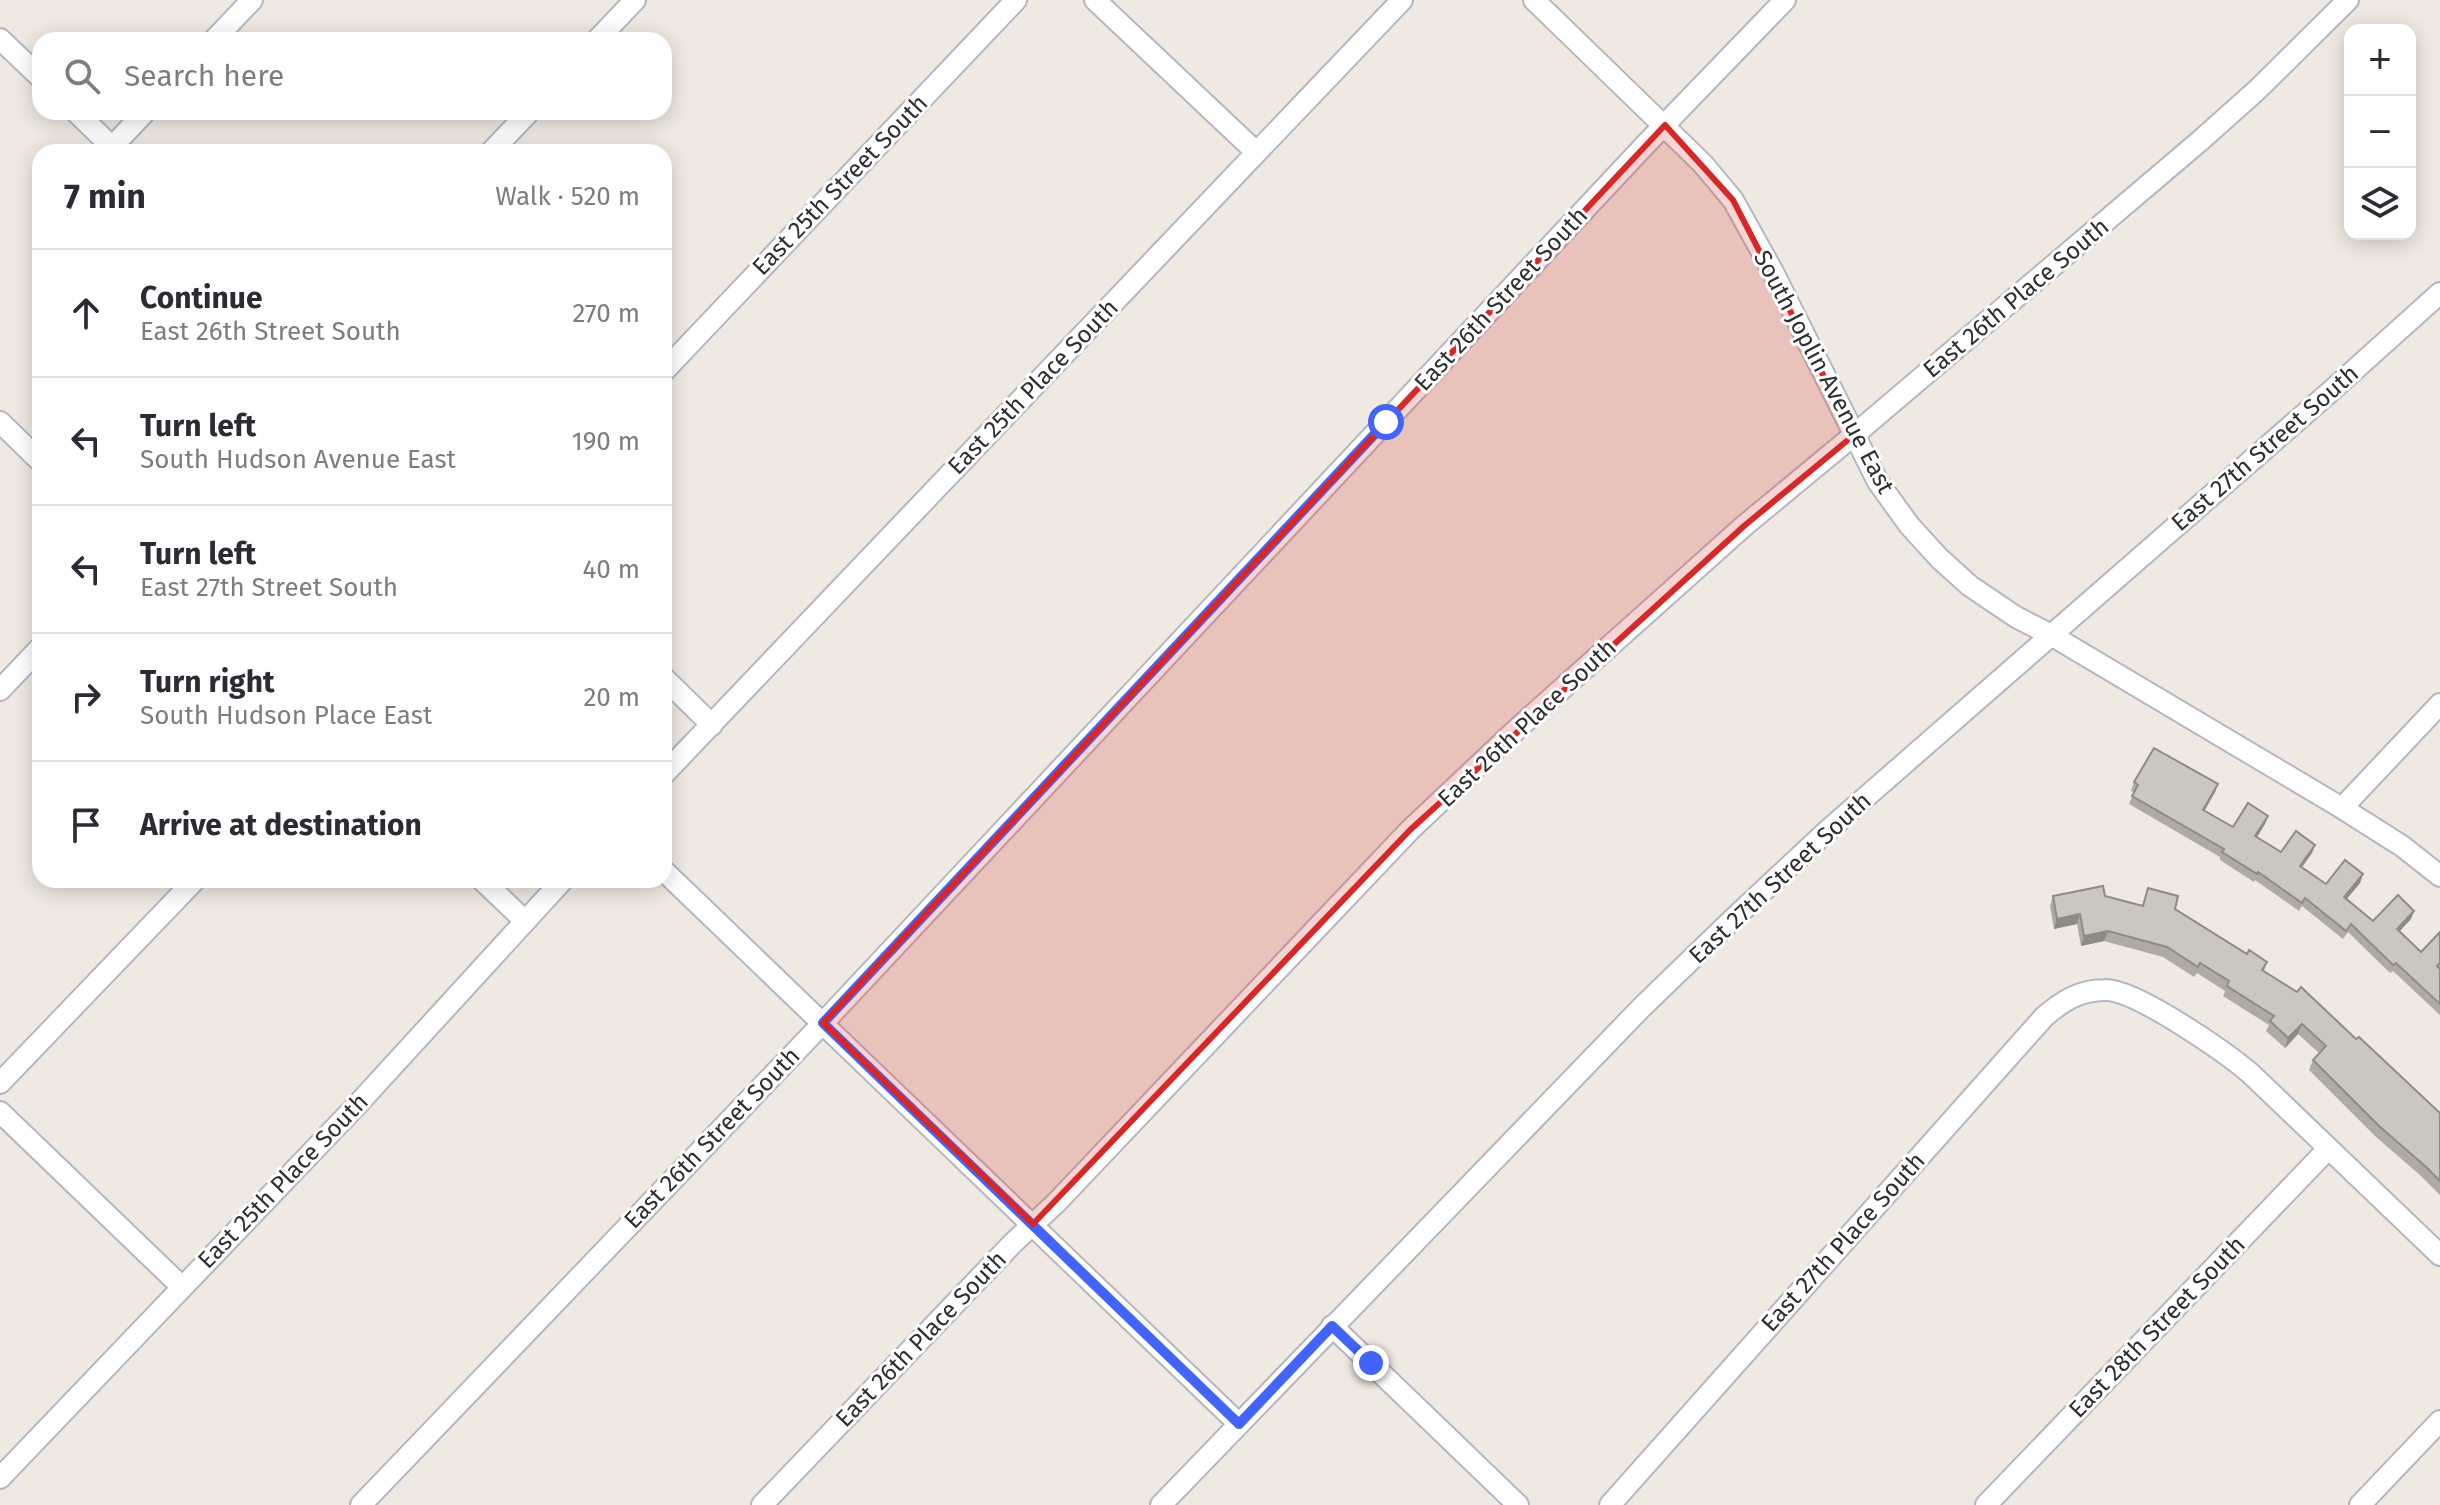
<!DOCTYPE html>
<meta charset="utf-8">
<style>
:root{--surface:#fff;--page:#f7f7f7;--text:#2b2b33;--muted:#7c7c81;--line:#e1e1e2}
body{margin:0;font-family:"Fira Sans",sans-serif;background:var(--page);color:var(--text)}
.controls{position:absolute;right:24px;top:24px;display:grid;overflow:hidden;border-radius:16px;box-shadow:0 4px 20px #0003}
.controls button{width:72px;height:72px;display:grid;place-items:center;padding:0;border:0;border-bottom:2px solid var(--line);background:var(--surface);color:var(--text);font:40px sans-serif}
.stop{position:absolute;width:24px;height:24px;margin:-18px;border:6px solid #4264fb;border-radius:50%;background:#fff}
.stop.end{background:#4264fb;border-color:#fff;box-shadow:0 2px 8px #0008}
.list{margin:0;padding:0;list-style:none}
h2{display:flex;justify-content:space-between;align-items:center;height:104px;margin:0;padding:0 32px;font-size:34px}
h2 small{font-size:26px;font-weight:400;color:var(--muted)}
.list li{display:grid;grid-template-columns:52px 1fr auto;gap:24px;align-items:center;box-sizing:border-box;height:128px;padding:0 32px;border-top:2px solid var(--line)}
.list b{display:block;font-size:30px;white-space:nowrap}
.list p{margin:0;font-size:26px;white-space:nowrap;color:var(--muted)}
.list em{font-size:26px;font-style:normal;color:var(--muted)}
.icon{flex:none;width:44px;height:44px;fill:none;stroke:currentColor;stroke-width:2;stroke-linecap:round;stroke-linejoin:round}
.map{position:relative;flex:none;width:2440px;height:1505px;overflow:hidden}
.search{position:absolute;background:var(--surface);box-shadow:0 4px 20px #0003;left:32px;top:32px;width:640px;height:88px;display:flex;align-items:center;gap:20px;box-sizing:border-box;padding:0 28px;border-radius:24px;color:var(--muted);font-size:30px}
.panel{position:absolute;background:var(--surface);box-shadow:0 4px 20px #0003;left:32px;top:144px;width:640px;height:744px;border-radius:24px}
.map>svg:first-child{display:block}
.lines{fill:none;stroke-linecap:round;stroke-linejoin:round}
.street-casing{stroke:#b4b7c1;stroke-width:24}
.street{stroke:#fff;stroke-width:20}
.wall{fill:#afaba4}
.shaded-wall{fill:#8e8b86}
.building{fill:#cbc7bf;stroke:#8e8b86;stroke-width:2}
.route{stroke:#4264fb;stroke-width:10}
.marked{fill:#d62828;fill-opacity:0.2;stroke:#d62828;stroke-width:6;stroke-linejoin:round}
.labels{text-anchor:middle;stroke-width:6;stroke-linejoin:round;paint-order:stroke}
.street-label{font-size:24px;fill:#2e2e2e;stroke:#fff}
</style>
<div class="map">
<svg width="2440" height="1505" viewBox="0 0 2440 1505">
<rect width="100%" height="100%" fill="#efe9e1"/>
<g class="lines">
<!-- street casing -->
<g class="street-casing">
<g id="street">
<path d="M 1095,0 L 1256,152"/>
<path d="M 1534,0 L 1703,164 L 1733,200 L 1773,272 L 1878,482 L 1909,525 L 1939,558 L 1970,586 L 2016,617 L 2051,635 L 2342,808 L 2402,846 L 2440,876"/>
<path d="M 0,39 L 40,77"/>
<path d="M 214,40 L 252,0"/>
<path d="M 597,40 L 635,0"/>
<path d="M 76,112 L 117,152"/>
<path d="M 112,147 L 145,112"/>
<path d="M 491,152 L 529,112"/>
<path d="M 664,371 L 1016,0"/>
<path d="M 0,422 L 40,461"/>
<path d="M 664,678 L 712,725"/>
<path d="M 0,690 L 40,648"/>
<path d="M 664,774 L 1402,0"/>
<path d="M 2342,808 L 2440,704"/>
<path d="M 664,871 L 1239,1424"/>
<path d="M 482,880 L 524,920"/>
<path d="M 0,1083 L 195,880"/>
<path d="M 0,1112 L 182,1287"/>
<path d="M 1332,1326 L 1518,1505"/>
<path d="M 0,1478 L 357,1105 L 563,880"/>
<path d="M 361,1505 L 823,1023 L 1646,144 L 1785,0"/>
<path d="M 762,1505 L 1013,1243 L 1056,1203 L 1410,830 L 1517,729 L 1744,526 L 1854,435 L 2201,140 L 2257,90 L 2348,0"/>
<path d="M 1161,1505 L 1642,1007 L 1731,921 L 1827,831 L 2331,391 L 2440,293"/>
<path d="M 1610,1505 L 2044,1017 C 2062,1001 2080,990 2105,990 C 2135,989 2225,1052 2250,1073 L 2440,1255"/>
<path d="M 1986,1505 L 2328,1149"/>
<path d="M 2360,1505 L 2440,1421"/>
</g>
</g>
<!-- street -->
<use href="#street" class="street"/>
</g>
<!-- wall -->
<g class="wall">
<path d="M 2134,782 L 2218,784 L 2215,792 L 2205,810 L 2233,827 L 2268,816 L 2265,824 L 2257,837 L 2281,852 L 2315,845 L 2312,853 L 2302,867 L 2326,884 L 2363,874 L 2360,883 L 2346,899 L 2373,921 L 2414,911 L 2411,919 L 2400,931 L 2421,952 L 2440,932 L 2440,1015 L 2393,971 L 2390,973 L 2348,932 L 2343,939 L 2302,906 L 2299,911 L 2255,880 L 2254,882 L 2220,860 L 2220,857 L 2129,804 L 2134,792 L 2131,791 Z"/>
<path d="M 2148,888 L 2175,909 L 2247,954 L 2267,962 L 2264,971 L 2356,1039 L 2440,1113 L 2440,1195 L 2421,1176 L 2375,1136 L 2309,1070 L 2313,1060 L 2319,1053 L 2298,1034 L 2285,1048 L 2266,1031 L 2269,1025 L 2223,996 L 2225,991 L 2197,973 L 2194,977 L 2163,957 L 2104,941 L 2081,946 L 2077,924 L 2054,929 L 2050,906 L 2053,896 L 2105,896 L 2142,906 Z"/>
</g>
<!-- shaded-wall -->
<g class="shaded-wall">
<path d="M 2218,784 L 2215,792 L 2200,818 L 2203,810 Z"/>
<path d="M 2268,816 L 2265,824 L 2252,845 L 2255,836 Z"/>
<path d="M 2315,845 L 2312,853 L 2297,874 L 2300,866 Z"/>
<path d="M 2363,874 L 2360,883 L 2341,906 L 2344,897 Z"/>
<path d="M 2414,911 L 2411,919 L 2394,937 L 2397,929 Z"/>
<path d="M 2080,914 L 2077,924 L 2054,929 L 2057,919 Z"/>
<path d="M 2108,931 L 2104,941 L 2081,946 L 2084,936 Z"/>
<path d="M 2302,1024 L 2298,1034 L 2285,1048 L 2288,1038 Z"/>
</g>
<!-- building -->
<g class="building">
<path d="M 2154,748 L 2218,784 L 2203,810 L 2233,827 L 2248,803 L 2268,816 L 2255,836 L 2281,852 L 2296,831 L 2315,845 L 2300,866 L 2326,884 L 2345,860 L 2363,874 L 2344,897 L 2373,921 L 2398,895 L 2414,911 L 2397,929 L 2421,952 L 2440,932 L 2440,963 L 2437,966 L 2440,969 L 2440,1004 L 2396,963 L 2393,965 L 2351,924 L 2346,931 L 2305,898 L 2302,903 L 2258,872 L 2257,874 L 2222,852 L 2224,849 L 2132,796 L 2138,785 L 2134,782 Z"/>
<path d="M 2103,886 L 2105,896 L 2143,906 L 2148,888 L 2178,896 L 2175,909 L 2247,954 L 2249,950 L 2267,962 L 2262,970 L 2297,992 L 2301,987 L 2356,1039 L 2359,1037 L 2440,1113 L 2440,1181 L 2425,1166 L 2379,1126 L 2313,1060 L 2326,1046 L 2302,1024 L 2288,1038 L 2270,1021 L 2274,1016 L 2227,986 L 2229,981 L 2200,963 L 2198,967 L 2167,947 L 2108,931 L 2084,936 L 2080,914 L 2057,919 L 2053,896 Z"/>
</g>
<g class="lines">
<!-- route -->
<path class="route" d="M 1371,1363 L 1332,1326 L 1239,1424 L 823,1023 L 1386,422"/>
</g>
<!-- marked area -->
<path class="marked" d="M 1665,125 L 1733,200 L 1854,435 L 1744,526 L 1410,830 L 1033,1224 L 823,1023 Z"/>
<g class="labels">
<!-- street labels -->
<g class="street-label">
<text transform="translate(840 185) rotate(-46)" y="8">East 25th Street South</text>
<text transform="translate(2016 298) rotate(-40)" y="8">East 26th Place South</text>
<text transform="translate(1501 299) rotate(-47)" y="8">East 26th Street South</text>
<text transform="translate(1824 372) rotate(62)" y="8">South Joplin Avenue East</text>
<text transform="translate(1033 387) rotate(-46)" y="8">East 25th Place South</text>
<text transform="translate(2265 448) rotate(-41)" y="8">East 27th Street South</text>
<text transform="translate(1527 723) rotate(-43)" y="8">East 26th Place South</text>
<text transform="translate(1780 878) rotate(-43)" y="8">East 27th Street South</text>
<text transform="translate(712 1138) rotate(-46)" y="8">East 26th Street South</text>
<text transform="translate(283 1181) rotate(-46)" y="8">East 25th Place South</text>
<text transform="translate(1843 1242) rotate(-48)" y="8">East 27th Place South</text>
<text transform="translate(2157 1327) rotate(-46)" y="8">East 28th Street South</text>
<text transform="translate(921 1339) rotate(-46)" y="8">East 26th Place South</text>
</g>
</g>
</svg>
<div class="controls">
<button>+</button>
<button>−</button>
<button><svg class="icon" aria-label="layers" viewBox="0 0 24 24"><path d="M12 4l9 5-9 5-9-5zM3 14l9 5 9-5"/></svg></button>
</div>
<div class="stop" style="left:1386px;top:422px"></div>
<div class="stop end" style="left:1371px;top:1363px"></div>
<div class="search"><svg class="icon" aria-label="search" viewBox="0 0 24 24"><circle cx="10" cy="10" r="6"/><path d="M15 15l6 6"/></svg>Search here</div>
<section class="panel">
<h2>7 min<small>Walk · 520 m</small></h2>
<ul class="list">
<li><svg class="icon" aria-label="ahead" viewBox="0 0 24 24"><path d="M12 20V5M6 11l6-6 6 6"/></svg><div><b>Continue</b><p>East 26th Street South</p></div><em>270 m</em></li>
<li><svg class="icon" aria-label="left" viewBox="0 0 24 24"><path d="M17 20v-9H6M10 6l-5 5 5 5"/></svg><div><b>Turn left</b><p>South Hudson Avenue East</p></div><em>190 m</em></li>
<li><svg class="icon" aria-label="left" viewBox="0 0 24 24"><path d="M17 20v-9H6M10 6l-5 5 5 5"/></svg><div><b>Turn left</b><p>East 27th Street South</p></div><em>40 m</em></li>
<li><svg class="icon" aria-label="right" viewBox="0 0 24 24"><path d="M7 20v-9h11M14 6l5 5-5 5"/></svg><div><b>Turn right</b><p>South Hudson Place East</p></div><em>20 m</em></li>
<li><svg class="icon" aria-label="arrive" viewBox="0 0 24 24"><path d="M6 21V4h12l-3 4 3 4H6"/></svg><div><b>Arrive at destination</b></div></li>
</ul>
</section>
</div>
